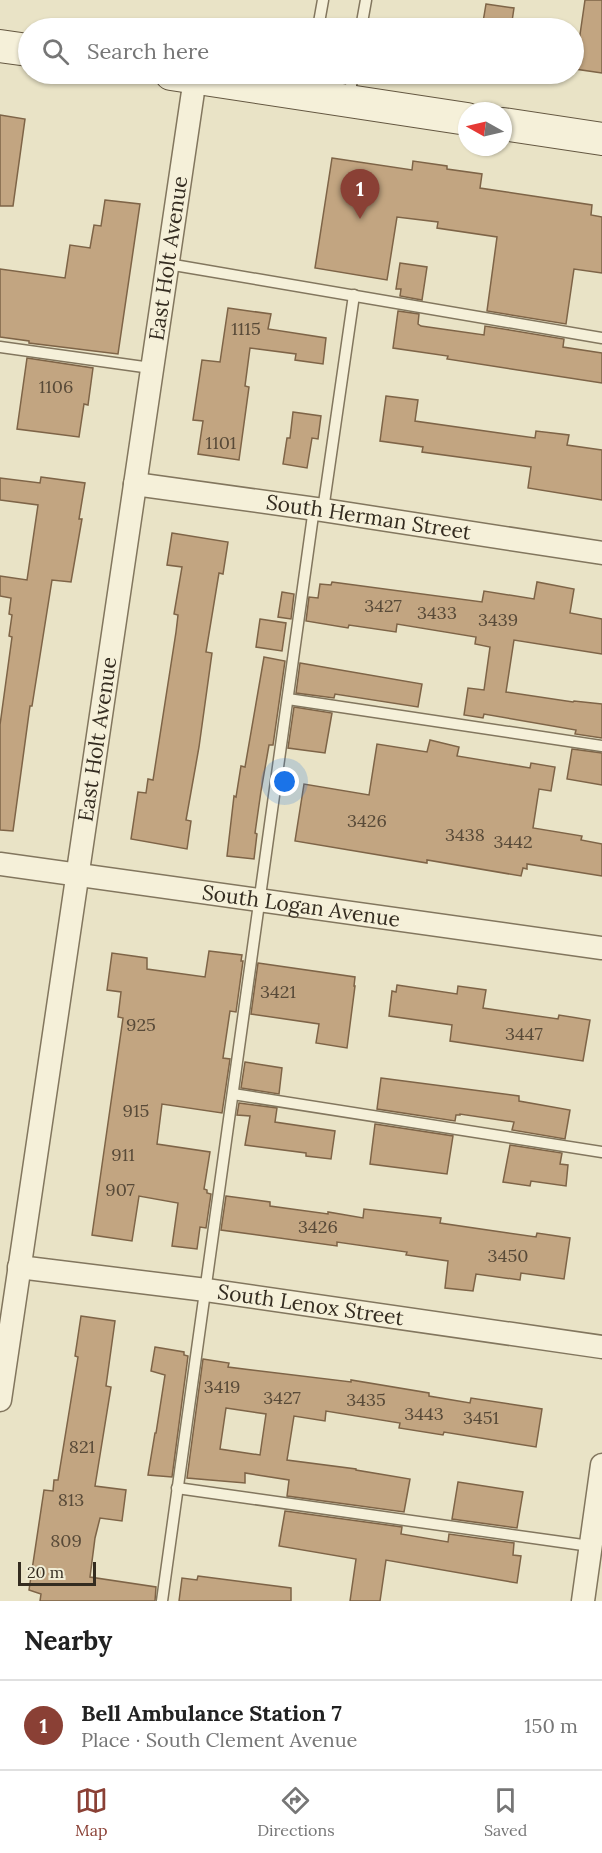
<!DOCTYPE html>
<meta charset="utf-8">
<style>
:root{--surface:#fff;--page:#f6f6f6;--text:#222;--muted:#767676;--line:#e0e0e0;--accent:#8a4035}
body{margin:0;font-family:Lora,serif;background:var(--page);color:var(--text)}
.compass{position:absolute;left:458px;top:102px;width:54px;height:54px;border-radius:50%;background:var(--surface);box-shadow:0 2px 4px #0004;rotate:278deg}
.scale{position:absolute;left:18px;bottom:15px;width:78px;box-sizing:border-box;padding-left:6px;border:3px solid #342c20;border-top:0;font-size:16px;line-height:21px;white-space:nowrap;color:#342c20;-webkit-text-stroke:4px #f1edd5;paint-order:stroke}
.you{position:absolute;left:285px;top:782px;width:21px;height:21px;margin:-15px;border:4px solid #fff;border-radius:50%;background:#1a73e8;box-shadow:0 0 0 9px #1a73e833}
.badge{display:grid;place-items:center;width:39px;height:39px;border-radius:50%;background:var(--accent);color:#fff;font-size:20px;font-weight:700}
.pin{position:absolute;translate:-50% -50px;filter:drop-shadow(0 2px 3px #0008)}
.pin::after{content:'';position:absolute;top:32px;width:21px;height:18px;background:inherit;clip-path:polygon(0 0,100% 0,50% 100%)}
.list{margin:0;padding:0;list-style:none}
h2{display:flex;justify-content:space-between;align-items:center;height:78px;margin:0;padding:0 24px;font-size:26px}
h2 small{font-size:20px;font-weight:400;color:var(--muted)}
.list li{display:grid;grid-template-columns:39px 1fr auto;gap:18px;align-items:center;box-sizing:border-box;height:90px;padding:0 24px;border-top:2px solid var(--line)}
.list b{display:block;font-size:22px;white-space:nowrap}
.list p{margin:0;font-size:20px;white-space:nowrap;color:var(--muted)}
.list em{font-size:20px;font-style:normal;color:var(--muted)}
.icon{flex:none;width:33px;height:33px;fill:none;stroke:currentColor;stroke-width:2;stroke-linecap:round;stroke-linejoin:round}
.map{position:relative;flex:none;width:602px;height:1601px;overflow:hidden}
.search{position:absolute;background:var(--surface);box-shadow:0 2px 4px #0004;left:18px;right:18px;top:18px;height:66px;display:flex;align-items:center;gap:15px;box-sizing:border-box;padding:0 21px;border-radius:33px;color:var(--muted);font-size:22px}
.sheet{height:168px;background:var(--surface)}
nav{display:flex;justify-content:space-around;align-items:center;box-sizing:border-box;height:84px;border-top:2px solid var(--line);background:var(--surface);font-size:16px;color:var(--muted)}
nav a{display:grid;justify-items:center;gap:3px}
nav .on{color:var(--accent)}
.map>svg:first-child{display:block}
.building{fill:#c2a581;stroke:#7e6447;stroke-width:1.5;fill-rule:evenodd}
.lines{fill:none;stroke-linecap:round;stroke-linejoin:round}
.lane-casing{stroke:#82765e;stroke-width:13}
.street-casing{stroke:#82765e;stroke-width:25}
.secondary-casing{stroke:#645741;stroke-width:34}
.lane{stroke:#f5f0d9;stroke-width:10}
.street{stroke:#f5f0d9;stroke-width:22}
.secondary{stroke:#f5f0d9;stroke-width:32}
.labels{text-anchor:middle;stroke-width:5;stroke-linejoin:round;paint-order:stroke}
.number-label{font-size:18px;fill:#584a38}
.street-label{font-size:21px;fill:#342c20;stroke:#f1edd5}
</style>
<div class="map">
<svg width="602" height="1601" viewBox="0 0 602 1601">
<rect width="100%" height="100%" fill="#e9e3c6"/>
<!-- building -->
<g class="building">
<path d="M 585,0 L 602,0 L 602,73 L 575,69 Z"/>
<path d="M 486,4 L 514,8 L 511,28 L 482,28 Z"/>
<path d="M 0,115 L 25,119 L 13,206 L 0,206 Z"/>
<path d="M 332,158 L 412,170 L 413,161 L 447,166 L 447,169 L 482,174 L 480,188 L 592,205 L 591,215 L 602,217 L 602,273 L 574,269 L 566,324 L 487,311 L 497,237 L 437,228 L 438,222 L 397,217 L 387,280 L 315,268 Z"/>
<path d="M 105,200 L 140,204 L 118,354 L 29,343 L 29,341 L 0,337 L 0,269 L 65,278 L 70,245 L 90,248 L 94,225 L 101,226 Z"/>
<path d="M 400,263 L 427,267 L 422,300 L 400,296 L 401,289 L 396,289 Z"/>
<path d="M 228,308 L 271,314 L 268,329 L 326,338 L 323,364 L 295,360 L 296,354 L 250,348 L 245,386 L 249,387 L 239,460 L 198,454 L 203,421 L 193,420 L 202,360 L 220,362 Z"/>
<path d="M 398,311 L 419,314 L 418,324 L 421,326 L 484,335 L 485,326 L 564,339 L 563,347 L 602,353 L 602,383 L 447,359 L 448,356 L 393,348 Z"/>
<path d="M 27,358 L 93,368 L 88,405 L 84,404 L 79,437 L 17,429 Z"/>
<path d="M 386,396 L 418,400 L 415,421 L 535,438 L 536,431 L 569,435 L 567,445 L 602,450 L 602,500 L 528,488 L 531,467 L 422,452 L 423,447 L 380,441 Z"/>
<path d="M 293,412 L 321,416 L 318,439 L 312,438 L 307,468 L 283,464 L 287,438 L 290,438 Z"/>
<path d="M 41,477 L 85,483 L 79,519 L 82,519 L 71,582 L 52,580 L 32,706 L 30,706 L 13,831 L 0,830 L 0,725 L 12,637 L 9,636 L 12,615 L 9,614 L 11,598 L 0,596 L 0,576 L 27,580 L 38,505 L 0,500 L 0,478 L 40,483 Z"/>
<path d="M 172,533 L 228,542 L 223,574 L 219,573 L 206,652 L 212,653 L 199,747 L 186,820 L 191,821 L 187,849 L 131,839 L 138,792 L 146,793 L 148,779 L 153,780 L 176,632 L 178,615 L 174,614 L 182,567 L 167,565 Z"/>
<path d="M 332,582 L 482,602 L 484,591 L 534,599 L 537,582 L 574,589 L 570,613 L 602,619 L 602,654 L 514,640 L 506,692 L 573,702 L 574,701 L 602,704 L 602,738 L 575,734 L 576,730 L 484,714 L 483,718 L 464,715 L 468,688 L 484,690 L 490,647 L 475,644 L 476,637 L 397,624 L 396,632 L 349,625 L 348,628 L 306,621 L 309,597 L 318,598 L 320,584 L 331,585 Z"/>
<path d="M 282,592 L 294,594 L 291,619 L 278,617 Z"/>
<path d="M 260,619 L 286,623 L 282,651 L 256,647 Z"/>
<path d="M 264,657 L 285,661 L 273,745 L 269,745 L 261,791 L 255,833 L 257,834 L 254,859 L 227,856 L 234,796 L 236,797 L 241,766 L 245,767 Z"/>
<path d="M 300,663 L 422,684 L 418,707 L 335,694 L 334,698 L 296,693 Z"/>
<path d="M 294,707 L 332,713 L 325,753 L 288,748 Z"/>
<path d="M 430,740 L 459,747 L 457,756 L 530,768 L 531,763 L 555,767 L 551,791 L 539,789 L 533,828 L 582,836 L 581,840 L 602,844 L 602,876 L 527,864 L 527,869 L 523,868 L 521,876 L 427,860 L 427,863 L 295,841 L 304,784 L 369,795 L 377,744 L 427,752 Z"/>
<path d="M 572,749 L 602,753 L 602,785 L 567,779 Z"/>
<path d="M 209,951 L 242,955 L 241,961 L 243,961 L 236,1012 L 230,1011 L 223,1058 L 230,1059 L 222,1113 L 162,1104 L 157,1144 L 210,1152 L 204,1189 L 207,1190 L 207,1193 L 211,1194 L 206,1228 L 200,1227 L 197,1249 L 172,1246 L 178,1203 L 139,1196 L 132,1241 L 92,1235 L 123,1018 L 118,1017 L 121,992 L 107,990 L 112,953 L 147,958 L 147,969 L 205,977 Z"/>
<path d="M 258,963 L 355,977 L 354,986 L 355,986 L 347,1048 L 316,1043 L 319,1024 L 251,1014 Z"/>
<path d="M 397,985 L 457,994 L 458,986 L 486,990 L 483,1008 L 558,1019 L 559,1015 L 590,1020 L 583,1061 L 450,1041 L 452,1025 L 389,1016 L 392,991 L 396,992 Z"/>
<path d="M 245,1062 L 282,1068 L 279,1094 L 241,1088 Z"/>
<path d="M 381,1078 L 519,1096 L 519,1101 L 570,1110 L 565,1139 L 512,1130 L 514,1122 L 460,1114 L 460,1115 L 456,1115 L 455,1121 L 377,1109 Z"/>
<path d="M 239,1103 L 277,1108 L 275,1122 L 335,1131 L 331,1159 L 306,1156 L 306,1153 L 245,1145 L 250,1116 L 237,1115 Z"/>
<path d="M 375,1124 L 453,1136 L 447,1174 L 370,1164 Z"/>
<path d="M 510,1145 L 562,1153 L 560,1164 L 568,1165 L 566,1186 L 531,1181 L 530,1186 L 503,1182 Z"/>
<path d="M 226,1196 L 270,1202 L 270,1206 L 328,1214 L 328,1212 L 363,1218 L 364,1209 L 441,1218 L 440,1223 L 536,1237 L 537,1233 L 570,1238 L 564,1279 L 521,1273 L 520,1280 L 476,1274 L 473,1291 L 445,1288 L 448,1261 L 406,1255 L 407,1252 L 337,1242 L 337,1246 L 221,1230 Z"/>
<path d="M 81,1316 L 115,1321 L 106,1386 L 111,1387 L 95,1486 L 126,1490 L 122,1521 L 100,1518 L 95,1538 L 90,1577 L 156,1587 L 155,1601 L 40,1601 L 41,1594 L 29,1590 L 44,1490 L 53,1491 L 54,1480 L 58,1480 L 78,1357 L 75,1356 Z"/>
<path d="M 155,1347 L 184,1352 L 184,1355 L 188,1356 L 172,1477 L 148,1475 L 155,1433 L 156,1433 L 165,1375 L 151,1371 Z"/>
<path d="M 203,1359 L 229,1363 L 228,1367 L 351,1382 L 351,1380 L 429,1393 L 429,1396 L 470,1403 L 471,1398 L 542,1409 L 536,1447 L 444,1432 L 443,1435 L 399,1428 L 400,1423 L 326,1411 L 325,1421 L 294,1416 L 287,1460 L 356,1469 L 356,1470 L 410,1479 L 404,1512 L 287,1496 L 289,1480 L 245,1473 L 245,1483 L 187,1478 ZM 226,1408 L 266,1414 L 260,1455 L 220,1449 Z"/>
<path d="M 458,1482 L 523,1492 L 517,1528 L 452,1519 Z"/>
<path d="M 285,1511 L 402,1527 L 401,1534 L 448,1542 L 449,1534 L 514,1543 L 513,1555 L 521,1556 L 517,1583 L 386,1560 L 380,1601 L 350,1601 L 356,1559 L 279,1546 Z"/>
<path d="M 198,1576 L 291,1588 L 291,1601 L 179,1601 L 182,1578 L 197,1580 Z"/>
</g>
<g class="lines">
<!-- lane casing -->
<g class="lane-casing">
<g id="lane">
<path d="M 318,28 L 323,0"/>
<path d="M 361,28 L 366,0"/>
<path d="M 309,91 L 311,74"/>
<path d="M 349,97 L 353,74"/>
<path d="M 168,264 L 602,338"/>
<path d="M 0,347 L 151,368"/>
<path d="M 323,510 L 354,295"/>
<path d="M 288,699 L 602,746"/>
<path d="M 233,1094 L 602,1152"/>
<path d="M 177,1488 L 590,1546"/>
<path d="M 162,1601 L 314,508"/>
</g>
</g>
<!-- street casing -->
<g class="street-casing">
<g id="street">
<path id="s1" d="M 135,484 L 323,510 L 602,553"/>
<path id="s2" d="M 0,864 L 602,948"/>
<path id="s3" d="M 19,1267 L 206,1290 L 602,1347"/>
<path id="s4" d="M 0,1400 L 195,78"/>
<path d="M 583,1601 L 602,1465"/>
</g>
</g>
<!-- secondary casing -->
<g class="secondary-casing">
<g id="secondary">
<path d="M 0,46 L 28,50"/>
<path d="M 171,74 L 467,119"/>
<path d="M 503,124 L 602,139"/>
</g>
</g>
<!-- lane -->
<use href="#lane" class="lane"/>
<!-- street -->
<use href="#street" class="street"/>
<!-- secondary -->
<use href="#secondary" class="secondary"/>
</g>
<g class="labels">
<!-- number labels -->
<g class="number-label">
<text x="246" y="335">1115</text>
<text x="56" y="393">1106</text>
<text x="221" y="449">1101</text>
<text x="383" y="612">3427</text>
<text x="437" y="619">3433</text>
<text x="498" y="626">3439</text>
<text x="367" y="827">3426</text>
<text x="465" y="841">3438</text>
<text x="513" y="848">3442</text>
<text x="278" y="998">3421</text>
<text x="141" y="1031">925</text>
<text x="524" y="1040">3447</text>
<text x="136" y="1117">915</text>
<text x="123" y="1161">911</text>
<text x="120" y="1196">907</text>
<text x="318" y="1233">3426</text>
<text x="508" y="1262">3450</text>
<text x="222" y="1393">3419</text>
<text x="282" y="1404">3427</text>
<text x="366" y="1406">3435</text>
<text x="424" y="1420">3443</text>
<text x="481" y="1424">3451</text>
<text x="82" y="1453">821</text>
<text x="71" y="1506">813</text>
<text x="66" y="1547">809</text>
</g>
<!-- street labels -->
<g class="street-label">
<text dy="7" stroke="none"><textPath href="#s4" startOffset="1154">East Holt Avenue</textPath></text>
<text dy="7" stroke="none"><textPath href="#s1" startOffset="236">South Herman Street</textPath></text>
<text dy="7" stroke="none"><textPath href="#s4" startOffset="668">East Holt Avenue</textPath></text>
<text dy="7" stroke="none"><textPath href="#s2" startOffset="304">South Logan Avenue</textPath></text>
<text dy="7" stroke="none"><textPath href="#s3" startOffset="294">South Lenox Street</textPath></text>
</g>
</g>
</svg>
<svg class="compass" viewBox="-18 -18 36 36"><path d="M0-13l5 13h-10z" fill="#e53935"/><path d="M0 13l5-13h-10z" fill="#767676"/></svg>
<div class="scale">20 m</div>
<div class="you"></div>
<div class="pin badge" style="left:360px;top:219px">1</div>
<div class="search"><svg class="icon" aria-label="search" viewBox="0 0 24 24"><circle cx="10" cy="10" r="6"/><path d="M15 15l6 6"/></svg>Search here</div>
</div>
<section class="sheet">
<h2>Nearby<small></small></h2>
<ul class="list">
<li><span class="badge">1</span><div><b>Bell Ambulance Station 7</b><p>Place · South Clement Avenue</p></div><em>150 m</em></li>
</ul>
</section>
<nav>
<a class="on"><svg class="icon" aria-label="map" viewBox="0 0 24 24"><path d="M3 6l6-2 6 2 6-2v14l-6 2-6-2-6 2zM9 4v14M15 6v14"/></svg>Map</a>
<a><svg class="icon" aria-label="directions" viewBox="0 0 24 24"><path d="M12 3l9 9-9 9-9-9zM9 14v-3h6M13 9l2 2-2 2"/></svg>Directions</a>
<a><svg class="icon" aria-label="saved" viewBox="0 0 24 24"><path d="M7 4h10v16l-5-4-5 4z"/></svg>Saved</a>
</nav>
